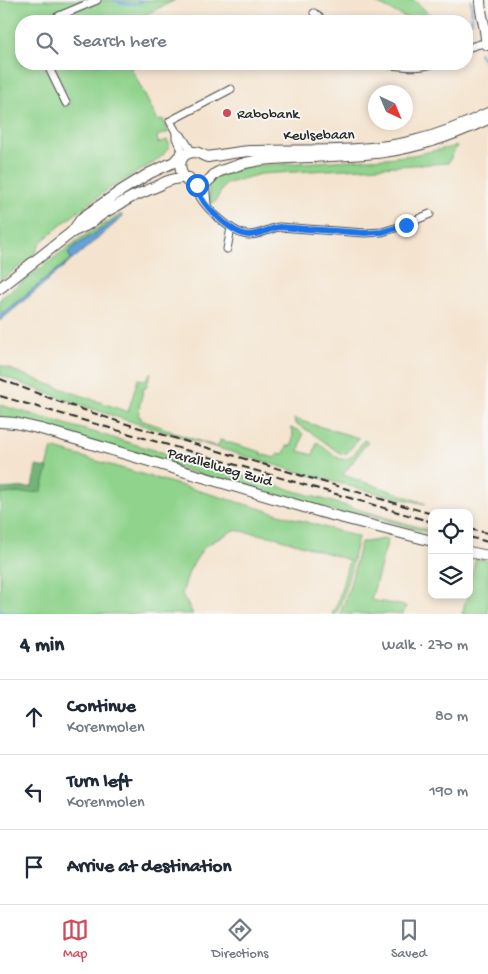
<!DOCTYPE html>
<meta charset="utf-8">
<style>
:root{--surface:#fff;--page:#f6f6f7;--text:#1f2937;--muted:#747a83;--line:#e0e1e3;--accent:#d1495b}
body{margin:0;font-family:"Gochi Hand",sans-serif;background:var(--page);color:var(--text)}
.controls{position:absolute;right:15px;bottom:15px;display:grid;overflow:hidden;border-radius:10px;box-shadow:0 2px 8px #0003}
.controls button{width:45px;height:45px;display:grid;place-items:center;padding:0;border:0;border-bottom:1px solid var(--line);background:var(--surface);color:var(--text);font:25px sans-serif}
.compass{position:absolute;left:368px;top:85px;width:45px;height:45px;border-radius:50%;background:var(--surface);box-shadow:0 2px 8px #0003;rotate:136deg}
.stop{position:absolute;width:15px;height:15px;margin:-11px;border:4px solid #1a73e8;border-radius:50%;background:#fff}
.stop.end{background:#1a73e8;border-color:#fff;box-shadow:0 1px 5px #0008}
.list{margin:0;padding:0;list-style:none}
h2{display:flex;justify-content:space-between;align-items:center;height:65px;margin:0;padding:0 20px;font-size:21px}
h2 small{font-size:16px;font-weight:400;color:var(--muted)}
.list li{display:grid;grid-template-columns:32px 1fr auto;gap:15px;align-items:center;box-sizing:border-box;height:75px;padding:0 20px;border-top:1px solid var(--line)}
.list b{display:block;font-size:19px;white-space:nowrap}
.list p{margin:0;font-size:16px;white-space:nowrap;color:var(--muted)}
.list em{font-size:16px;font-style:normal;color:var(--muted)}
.icon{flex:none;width:28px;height:28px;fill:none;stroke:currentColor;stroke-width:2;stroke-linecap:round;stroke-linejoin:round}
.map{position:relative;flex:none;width:488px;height:614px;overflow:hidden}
.search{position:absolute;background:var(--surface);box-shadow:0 2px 8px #0003;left:15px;right:15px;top:15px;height:55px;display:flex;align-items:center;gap:12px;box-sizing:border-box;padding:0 18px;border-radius:20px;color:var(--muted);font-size:19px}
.sheet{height:290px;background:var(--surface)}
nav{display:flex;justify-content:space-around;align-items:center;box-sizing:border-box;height:70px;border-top:1px solid var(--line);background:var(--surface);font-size:14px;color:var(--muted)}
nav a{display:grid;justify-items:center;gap:2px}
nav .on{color:var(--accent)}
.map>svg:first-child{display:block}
.green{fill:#8fd38c;stroke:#5d7f5c}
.forest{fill:#73b578;stroke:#4f7052}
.water{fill:#66a2d7;stroke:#486681}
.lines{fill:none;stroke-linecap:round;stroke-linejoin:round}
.stream{stroke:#66a2d7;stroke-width:2}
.street-casing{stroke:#494744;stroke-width:9}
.secondary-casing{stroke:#494744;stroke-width:12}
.street{stroke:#fff;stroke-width:7}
.secondary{stroke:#fff;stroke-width:10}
.rail{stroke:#2b2b2b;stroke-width:2;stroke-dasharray:8 4;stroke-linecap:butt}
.route{stroke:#1a73e8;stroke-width:6}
.poi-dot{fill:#d1495b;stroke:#f6f6f2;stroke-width:2}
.labels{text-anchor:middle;stroke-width:4;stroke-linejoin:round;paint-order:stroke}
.poi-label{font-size:15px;fill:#2b2b2b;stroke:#f6f6f2;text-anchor:start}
.street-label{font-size:15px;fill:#2b2b2b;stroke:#f6f6f2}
</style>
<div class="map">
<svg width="488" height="614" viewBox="0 0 488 614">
<rect width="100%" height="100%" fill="#f6f6f2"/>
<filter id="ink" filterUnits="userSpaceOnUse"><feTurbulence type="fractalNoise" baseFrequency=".02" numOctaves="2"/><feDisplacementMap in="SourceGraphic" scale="10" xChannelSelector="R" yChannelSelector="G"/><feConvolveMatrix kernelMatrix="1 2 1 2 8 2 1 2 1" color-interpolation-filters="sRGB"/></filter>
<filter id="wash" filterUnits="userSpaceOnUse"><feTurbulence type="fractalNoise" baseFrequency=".0096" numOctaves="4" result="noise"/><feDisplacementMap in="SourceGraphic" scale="20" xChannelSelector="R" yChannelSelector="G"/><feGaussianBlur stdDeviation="1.12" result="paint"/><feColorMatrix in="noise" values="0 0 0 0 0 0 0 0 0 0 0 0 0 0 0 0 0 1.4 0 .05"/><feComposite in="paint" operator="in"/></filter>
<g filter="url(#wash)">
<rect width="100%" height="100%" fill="#f4e4cf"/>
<!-- green -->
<g class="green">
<path d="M 0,0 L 87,0 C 73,6 56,10 44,21 L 21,21 L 21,64 L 44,64 L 63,106 L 70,103 L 54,64 L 129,64 L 158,121 L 163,119 L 169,132 L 157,136 L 158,143 L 167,140 L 169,143 L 169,147 L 163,155 L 155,162 L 107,190 L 66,221 L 42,241 L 33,256 L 0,281 Z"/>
<path d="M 102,0 L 175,0 L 133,21 L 56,21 L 78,9 Z"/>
<path d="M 370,0 L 414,0 L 428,13 L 441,21 L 413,21 Z"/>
<path d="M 457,146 L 448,163 L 260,174 L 225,184 L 215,202 L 210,203 L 208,186 L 214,177 L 248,166 L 386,158 L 413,155 Z"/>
<path d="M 121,214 L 122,216 L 75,246 L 68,253 L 71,259 L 0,315 L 0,299 L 79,239 Z"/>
<path d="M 0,365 L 40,381 L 128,412 L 138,379 L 145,380 L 151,372 L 146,388 L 144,388 L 139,407 L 140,407 L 138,416 L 141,417 L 141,420 L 170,430 L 171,432 L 218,447 L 220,440 L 261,452 L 261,454 L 275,458 L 277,456 L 278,453 L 284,454 L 287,446 L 292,446 L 293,432 L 290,428 L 298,430 L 303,434 L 299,451 L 313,455 L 317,442 C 327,448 340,467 352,456 C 356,452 360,445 364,440 L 368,441 L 343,475 L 394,492 L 426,504 C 361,491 298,472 235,453 C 156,430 77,406 0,375 Z"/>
<path d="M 0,405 L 432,531 L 432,534 L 365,514 L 360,514 L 359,518 L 0,419 Z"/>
<path d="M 294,419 L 359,438 L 347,453 L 341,454 L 312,433 L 295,423 Z"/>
<path d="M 52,448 L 358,537 C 352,563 347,590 336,614 L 332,614 L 338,601 L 349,560 L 275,537 L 234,530 L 207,545 L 202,550 L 189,571 L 182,594 L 193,614 L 0,614 L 0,494 L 41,492 Z"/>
<path d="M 384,539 L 388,539 L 371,600 L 406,606 L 403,614 L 340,614 L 349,589 L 361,542 L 367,542 Z"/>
<path d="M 476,558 L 488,561 L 488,614 L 462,614 L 467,595 L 469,595 L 469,586 Z"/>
</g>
<!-- forest -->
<path class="forest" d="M 36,466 L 48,468 L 41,492 L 0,494 L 0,486 L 1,489 L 32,487 Z"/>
<!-- water -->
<path class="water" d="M 122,216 L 123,217 L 0,321 L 0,315 L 71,259 L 68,252 L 75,246 Z"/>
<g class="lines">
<!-- stream -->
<g class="stream">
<path d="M 113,0 C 125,4 134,6 145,0"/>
<path d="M 471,0 L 472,22"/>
<path d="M 479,53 L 488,67"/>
<path d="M 0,609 L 9,614"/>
</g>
</g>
</g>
<g filter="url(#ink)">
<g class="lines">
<!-- street casing -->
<g class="street-casing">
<g id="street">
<path d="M 314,13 L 324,21"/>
<path d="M 50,21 L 59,16 L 97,0"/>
<path d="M 467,48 L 480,44 L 486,44"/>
<path d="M 47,64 L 66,103"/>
<path d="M 385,64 C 400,66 418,69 432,64"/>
<path d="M 176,132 L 181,135 L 190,149"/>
<path d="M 183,152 L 176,138 L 176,132 L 170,121 L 231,89"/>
<path d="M 205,184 L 207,204"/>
<path d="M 197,185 C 198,189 199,194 200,197 C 207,209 234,235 249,235 C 259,235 268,229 279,227 L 365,233 L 382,232 L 402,226 L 430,214"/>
<path d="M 227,249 L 231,228"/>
</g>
</g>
<!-- secondary casing -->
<g class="secondary-casing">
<g id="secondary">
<path d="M 480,0 C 480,15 487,29 486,44 L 488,45"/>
<path d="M 488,113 C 464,125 439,135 413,141 C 360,154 304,149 250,151 C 236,152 222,155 208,157 C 203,156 199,152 194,152 C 165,154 188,203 210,179 C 214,176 211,177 215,174 C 220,170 227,169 233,167 C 251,160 269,159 289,158 C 320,156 352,156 384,152 C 421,147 454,135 488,119"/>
<path d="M 72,232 L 82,218 L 122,190 L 150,173 L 174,162 L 182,153"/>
<path d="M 0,288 L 72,232 L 87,225 L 104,213 L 132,197 L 160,185 C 167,180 180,177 189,178"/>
<path d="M 0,422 L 15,423 L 41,429 L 324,513 L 432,541"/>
<path d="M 469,552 L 488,556"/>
</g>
</g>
<!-- street -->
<use href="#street" class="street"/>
<!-- secondary -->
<use href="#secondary" class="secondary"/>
<!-- rail -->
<g class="rail">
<path d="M 0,379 L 60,402 L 120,422 L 432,514"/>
<path d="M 0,396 L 432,522"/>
<path d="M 469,529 L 488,533"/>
<path d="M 469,537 L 488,542"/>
</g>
</g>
</g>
<g class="lines" filter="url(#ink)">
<!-- route -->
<path class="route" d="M 197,185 C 198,189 199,194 201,197 C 207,209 234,235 249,235 C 259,235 269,229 279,227 L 365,233 L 382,232 L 406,225"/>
</g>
<!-- markers -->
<circle class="poi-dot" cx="227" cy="113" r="5"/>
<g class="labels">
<!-- poi labels -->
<g class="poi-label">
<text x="237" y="118">Rabobank</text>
</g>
<!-- street labels -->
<g class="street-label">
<text transform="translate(319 134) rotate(-1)" y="5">Keulsebaan</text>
<text transform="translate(220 466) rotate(16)" y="5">Parallelweg Zuid</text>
</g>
</g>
</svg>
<div class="controls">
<button><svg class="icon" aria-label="locate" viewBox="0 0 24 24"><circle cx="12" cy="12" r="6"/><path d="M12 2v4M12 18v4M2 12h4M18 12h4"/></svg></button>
<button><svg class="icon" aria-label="layers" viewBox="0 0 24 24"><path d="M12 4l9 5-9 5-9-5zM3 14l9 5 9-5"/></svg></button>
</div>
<svg class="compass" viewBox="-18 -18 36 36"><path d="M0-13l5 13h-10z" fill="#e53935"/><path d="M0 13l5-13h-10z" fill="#747a83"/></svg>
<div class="stop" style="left:197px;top:185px"></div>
<div class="stop end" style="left:406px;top:225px"></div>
<div class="search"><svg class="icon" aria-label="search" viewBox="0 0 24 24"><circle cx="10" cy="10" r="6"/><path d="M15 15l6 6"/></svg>Search here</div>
</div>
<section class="sheet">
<h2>4 min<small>Walk · 270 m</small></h2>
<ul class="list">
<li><svg class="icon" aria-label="ahead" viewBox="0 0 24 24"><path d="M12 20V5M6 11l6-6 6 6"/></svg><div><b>Continue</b><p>Korenmolen</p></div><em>80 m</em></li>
<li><svg class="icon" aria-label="left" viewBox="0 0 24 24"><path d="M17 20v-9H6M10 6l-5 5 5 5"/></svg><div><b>Turn left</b><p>Korenmolen</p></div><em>190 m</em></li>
<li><svg class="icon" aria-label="arrive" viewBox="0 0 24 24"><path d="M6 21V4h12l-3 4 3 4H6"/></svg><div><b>Arrive at destination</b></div></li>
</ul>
</section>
<nav>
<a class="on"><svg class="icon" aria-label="map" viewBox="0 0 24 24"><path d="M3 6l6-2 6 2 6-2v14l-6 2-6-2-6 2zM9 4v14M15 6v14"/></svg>Map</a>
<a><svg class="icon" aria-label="directions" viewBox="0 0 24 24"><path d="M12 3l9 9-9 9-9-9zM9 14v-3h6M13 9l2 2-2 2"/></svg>Directions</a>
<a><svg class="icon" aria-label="saved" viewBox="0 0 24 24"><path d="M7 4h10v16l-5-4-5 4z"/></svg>Saved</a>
</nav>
